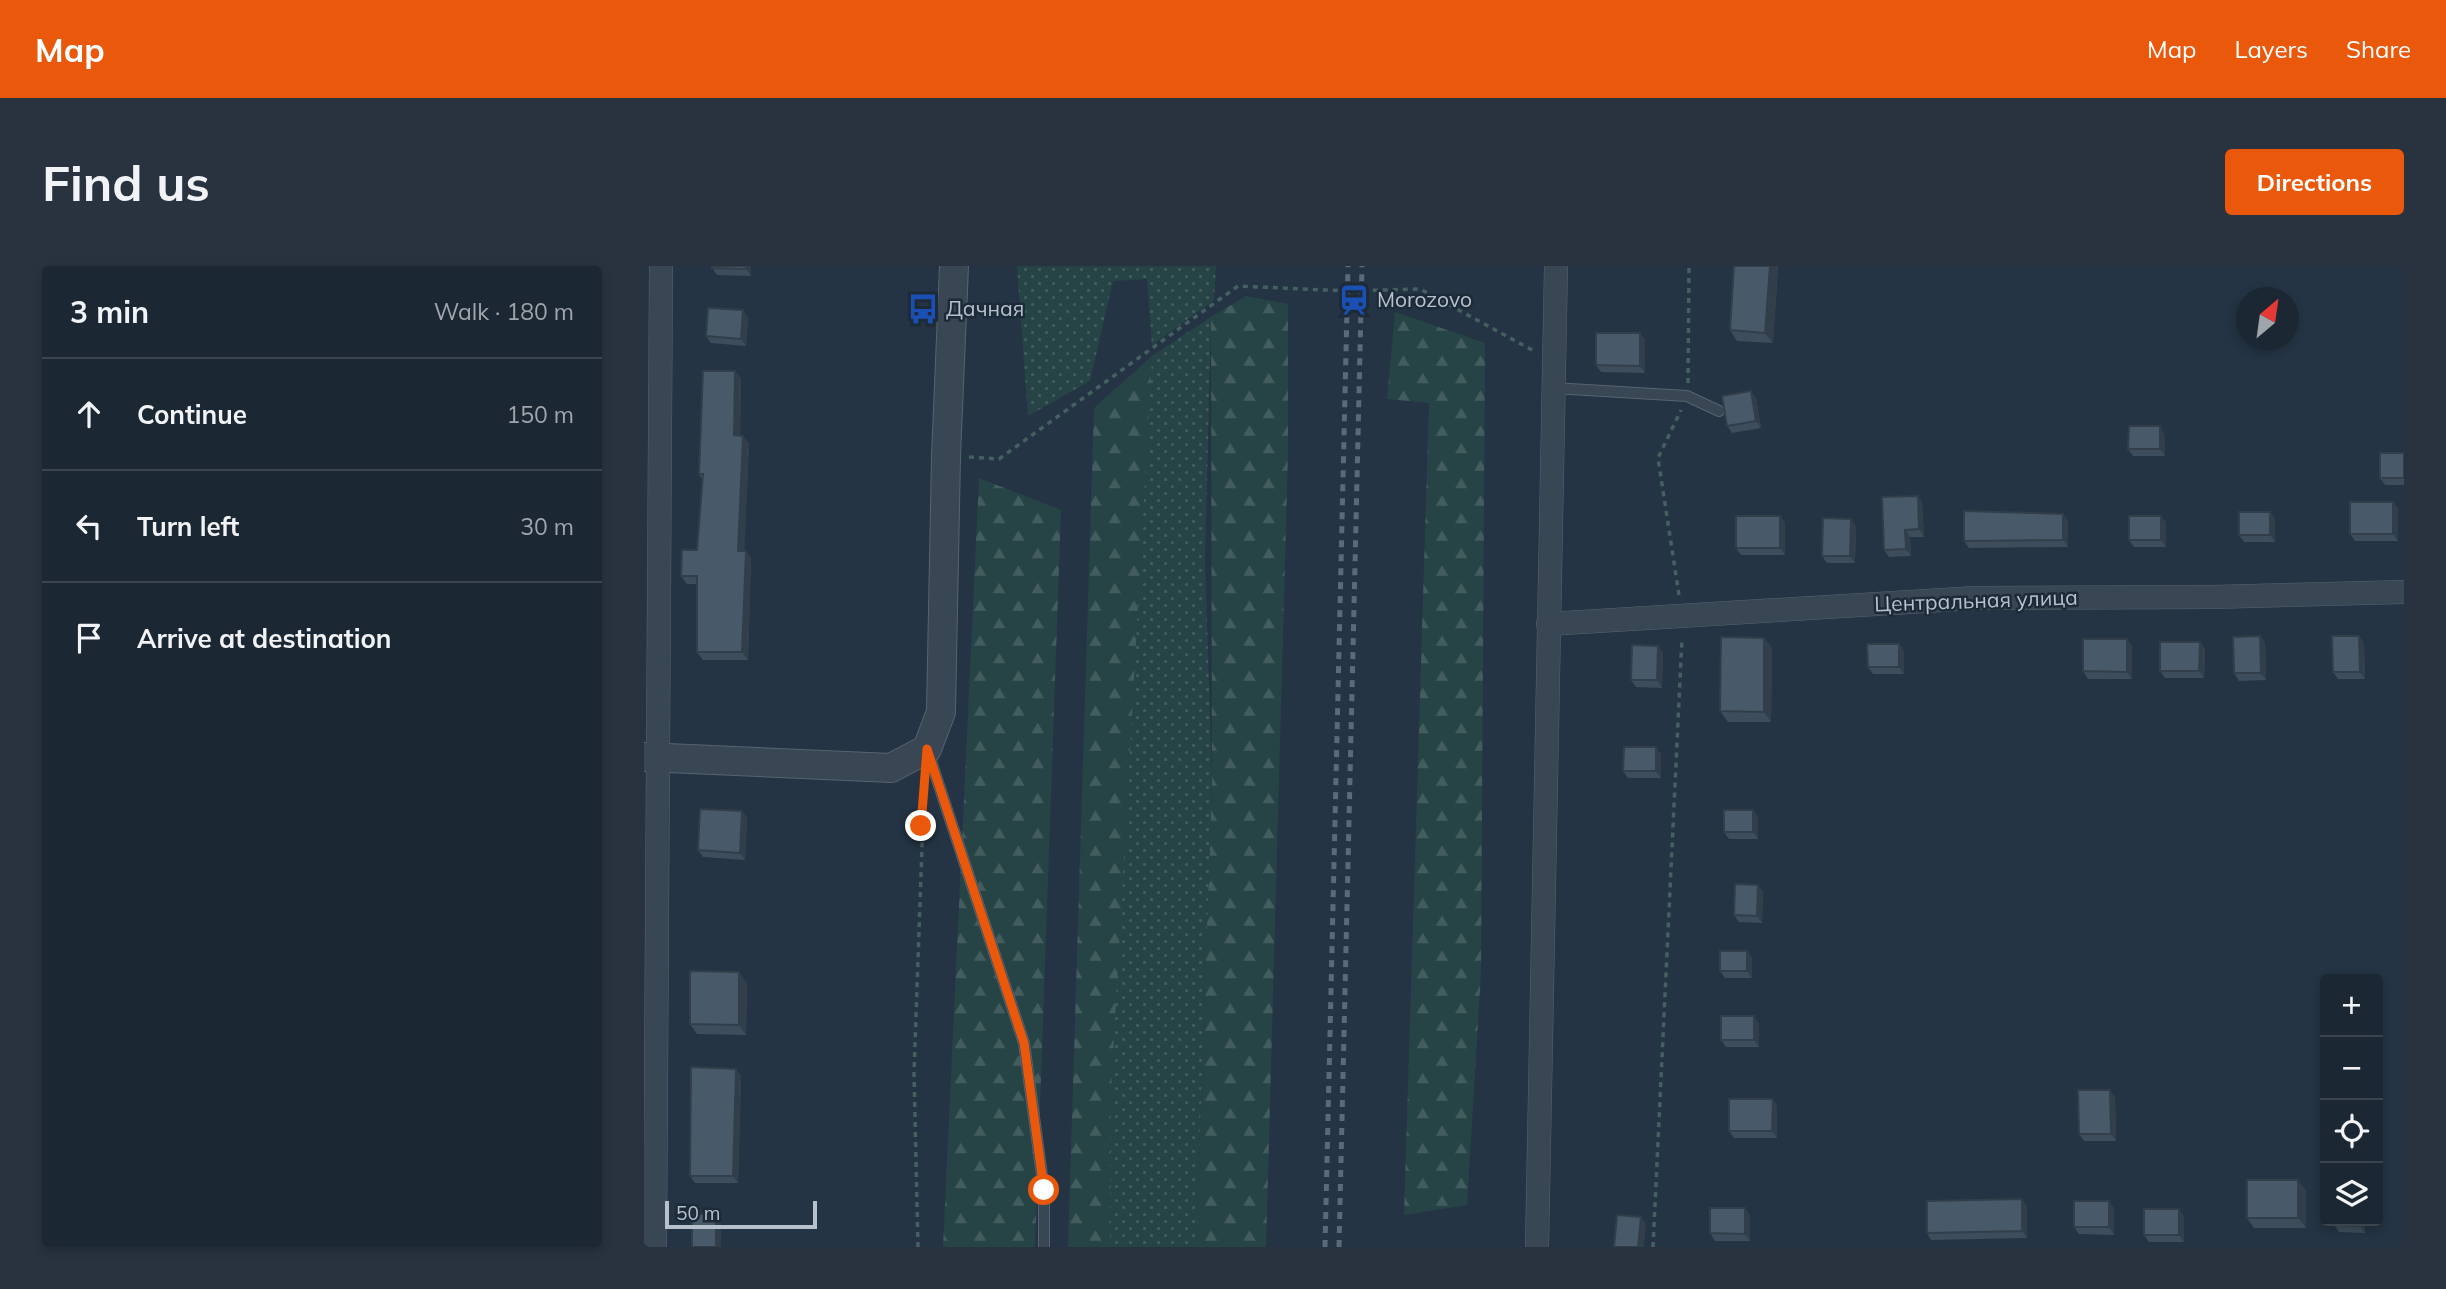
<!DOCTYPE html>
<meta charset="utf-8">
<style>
:root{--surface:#1b2733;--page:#28333f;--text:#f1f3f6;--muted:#a0a5ac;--line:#39444e;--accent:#ea580c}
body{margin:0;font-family:Mulish,sans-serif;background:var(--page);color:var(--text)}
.controls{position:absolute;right:21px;bottom:21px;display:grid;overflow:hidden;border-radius:7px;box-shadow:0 4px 10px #0003}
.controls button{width:63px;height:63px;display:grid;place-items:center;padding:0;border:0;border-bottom:2px solid var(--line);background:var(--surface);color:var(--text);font:35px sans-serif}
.compass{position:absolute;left:1592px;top:21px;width:63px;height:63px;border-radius:50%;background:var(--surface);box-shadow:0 4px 10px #0003;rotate:29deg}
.scale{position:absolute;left:21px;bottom:18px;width:152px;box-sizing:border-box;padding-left:7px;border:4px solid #b6c1cd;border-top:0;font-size:19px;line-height:24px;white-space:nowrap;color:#b6c1cd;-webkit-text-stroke:5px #1d2b38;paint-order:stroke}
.stop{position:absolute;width:21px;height:21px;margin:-16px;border:5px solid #ea580c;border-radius:50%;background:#fff}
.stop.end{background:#ea580c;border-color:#fff;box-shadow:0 2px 7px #0008}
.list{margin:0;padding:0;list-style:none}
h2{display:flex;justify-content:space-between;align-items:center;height:91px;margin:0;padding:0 28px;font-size:30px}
h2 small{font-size:23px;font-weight:400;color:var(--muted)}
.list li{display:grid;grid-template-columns:46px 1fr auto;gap:21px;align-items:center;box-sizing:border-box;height:112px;padding:0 28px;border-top:2px solid var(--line)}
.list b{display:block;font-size:26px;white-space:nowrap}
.list em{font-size:23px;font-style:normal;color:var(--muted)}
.icon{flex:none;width:38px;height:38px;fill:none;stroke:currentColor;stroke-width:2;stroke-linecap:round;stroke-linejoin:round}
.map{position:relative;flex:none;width:1760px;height:981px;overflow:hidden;border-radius:7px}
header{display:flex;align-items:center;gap:42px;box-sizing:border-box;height:98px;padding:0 35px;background:var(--accent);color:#fff}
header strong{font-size:33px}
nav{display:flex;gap:38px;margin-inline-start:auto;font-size:24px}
.intro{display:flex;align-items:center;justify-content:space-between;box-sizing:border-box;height:168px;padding:0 42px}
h1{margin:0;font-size:49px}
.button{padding:18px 32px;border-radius:7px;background:var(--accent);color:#fff;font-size:24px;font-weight:700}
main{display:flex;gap:42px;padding:0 42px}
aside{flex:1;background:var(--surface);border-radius:7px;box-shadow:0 4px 10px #0003}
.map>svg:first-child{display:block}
.forest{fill:url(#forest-firs)}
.garden{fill:url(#garden-dots)}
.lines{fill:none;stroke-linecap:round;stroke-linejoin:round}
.service-casing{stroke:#576470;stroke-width:12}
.minor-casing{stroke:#576470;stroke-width:24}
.tertiary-casing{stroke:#576470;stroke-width:30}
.path{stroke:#446061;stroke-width:3.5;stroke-dasharray:5 5;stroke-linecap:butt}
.service{stroke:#394653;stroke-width:10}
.minor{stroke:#394653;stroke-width:23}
.tertiary{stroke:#394653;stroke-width:28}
.rail{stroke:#5a6a7a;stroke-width:5;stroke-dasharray:7 7;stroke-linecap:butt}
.wall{fill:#3e4d5b}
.shaded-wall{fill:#323f4a}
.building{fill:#485a6a;stroke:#323f4a;stroke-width:2}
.route{stroke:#ea580c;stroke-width:9}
.labels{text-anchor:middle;stroke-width:5;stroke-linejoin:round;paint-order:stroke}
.poi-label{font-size:21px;fill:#b6c1cd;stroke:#1d2b38;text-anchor:start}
.street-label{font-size:21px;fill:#b6c1cd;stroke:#1d2b38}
</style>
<header>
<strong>Map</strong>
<nav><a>Map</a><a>Layers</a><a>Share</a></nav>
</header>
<div class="intro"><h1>Find us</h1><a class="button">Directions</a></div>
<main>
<aside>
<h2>3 min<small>Walk · 180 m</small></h2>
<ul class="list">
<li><svg class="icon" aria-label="ahead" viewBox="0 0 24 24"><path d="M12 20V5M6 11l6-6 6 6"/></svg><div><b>Continue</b></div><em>150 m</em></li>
<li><svg class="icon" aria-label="left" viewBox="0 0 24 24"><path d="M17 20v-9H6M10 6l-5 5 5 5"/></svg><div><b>Turn left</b></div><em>30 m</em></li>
<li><svg class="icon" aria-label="arrive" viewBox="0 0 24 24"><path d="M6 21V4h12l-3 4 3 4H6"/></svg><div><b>Arrive at destination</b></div></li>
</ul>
</aside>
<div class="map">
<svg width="1760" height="981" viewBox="0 0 1760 981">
<defs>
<pattern id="forest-firs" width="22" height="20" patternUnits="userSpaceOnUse" patternTransform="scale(1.75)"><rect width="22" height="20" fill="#264445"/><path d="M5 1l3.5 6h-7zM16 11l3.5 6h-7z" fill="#435d5f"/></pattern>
<pattern id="garden-dots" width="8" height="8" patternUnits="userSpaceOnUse" patternTransform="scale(1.75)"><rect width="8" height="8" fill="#264445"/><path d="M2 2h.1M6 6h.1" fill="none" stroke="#435d5f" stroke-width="1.8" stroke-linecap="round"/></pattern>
</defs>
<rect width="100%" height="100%" fill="#243444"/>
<!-- forest -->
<g class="forest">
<path d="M 602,30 L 644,38 L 644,187 L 622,981 L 552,981 L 568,514 L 567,51 Z"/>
<path d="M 751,46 L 841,77 L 837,707 L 823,939 L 760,949 L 785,137 L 743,133 Z"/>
<path d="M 508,90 L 477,981 L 424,981 L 450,142 Z"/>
<path d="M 335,212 L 417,244 L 391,981 L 299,981 Z"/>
</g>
<!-- garden -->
<g class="garden">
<path d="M 373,0 L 572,0 L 570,34 L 508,79 L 503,13 L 469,15 L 446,115 L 384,150 Z"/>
<path d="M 567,51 L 561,294 L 568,514 L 552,981 L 466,981 L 467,825 L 508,90 Z"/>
</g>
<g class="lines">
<!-- service casing -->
<g class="service-casing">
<g id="service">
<path d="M 909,122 L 1043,130 L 1075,145"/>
<path d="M 283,483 L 380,777 L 400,924 L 400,981"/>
</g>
</g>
<!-- minor casing -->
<g class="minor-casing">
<g id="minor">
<path d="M 904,358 L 1331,332 L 1568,331 L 1760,326"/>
<path d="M 11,981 L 17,0"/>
<path d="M 893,981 L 912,0"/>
</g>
</g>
<!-- tertiary casing -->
<g class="tertiary-casing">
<path id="tertiary" d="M 0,491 L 247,502 L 283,483 L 297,446 L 302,190 L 310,0"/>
</g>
<!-- path -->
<g class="path">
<path d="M 1044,117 L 1045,0"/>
<path d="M 325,191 L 355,193 L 594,20 L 703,25 L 776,23 L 890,85"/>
<path d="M 1035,329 L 1014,192 L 1037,144"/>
<path d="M 274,981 L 270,807 L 280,525"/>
<path d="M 1009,981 L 1038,372"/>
</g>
<!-- service -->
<use href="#service" class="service"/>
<!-- minor -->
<use href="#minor" class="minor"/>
<!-- tertiary -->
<use href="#tertiary" class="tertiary"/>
<!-- rail -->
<g class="rail">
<path d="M 681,981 L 704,0"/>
<path d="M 695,981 L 718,0"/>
</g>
</g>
<!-- wall -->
<g class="wall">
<path d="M 107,0 L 107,10 L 73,9 L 68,2 Z"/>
<path d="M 1090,0 L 1134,0 L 1129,77 L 1093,75 L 1086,64 Z"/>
<path d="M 104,51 L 102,80 L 67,77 L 62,70 Z"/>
<path d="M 1001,74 L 1001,107 L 957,106 L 952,99 Z"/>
<path d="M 91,105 L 97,113 L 96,169 L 99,170 L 105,178 L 100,285 L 102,285 L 107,293 L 104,394 L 59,394 L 53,386 L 53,318 L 43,318 L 37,310 L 53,284 L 58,213 L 55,208 Z"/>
<path d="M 1112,132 L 1117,162 L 1088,167 L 1083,160 Z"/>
<path d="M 1520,167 L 1521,190 L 1489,190 L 1484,183 Z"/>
<path d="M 1760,187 L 1760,219 L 1741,219 L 1736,212 Z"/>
<path d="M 1274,230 L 1278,237 L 1280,271 L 1266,271 L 1267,290 L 1245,291 L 1240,284 Z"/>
<path d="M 1749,236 L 1754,243 L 1754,275 L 1711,275 L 1706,268 Z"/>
<path d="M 1626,246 L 1631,253 L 1631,276 L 1600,276 L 1595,269 Z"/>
<path d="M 1419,248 L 1424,255 L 1424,281 L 1325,282 L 1320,275 Z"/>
<path d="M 1136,250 L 1141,257 L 1141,289 L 1097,289 L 1092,282 Z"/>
<path d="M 1517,250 L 1522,257 L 1522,281 L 1490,281 L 1485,274 Z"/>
<path d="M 1212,260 L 1211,297 L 1183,297 L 1178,290 Z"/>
<path d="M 1616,370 L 1621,377 L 1622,414 L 1595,415 L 1590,407 Z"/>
<path d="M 1120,372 L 1128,382 L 1127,456 L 1084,456 L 1076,445 Z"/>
<path d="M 1483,373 L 1488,380 L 1488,413 L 1444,413 L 1439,405 Z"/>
<path d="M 1556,376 L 1561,383 L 1560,412 L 1521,412 L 1516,405 Z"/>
<path d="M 1720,377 L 1721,413 L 1694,413 L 1689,406 Z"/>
<path d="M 1255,378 L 1260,385 L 1260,408 L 1229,408 L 1224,401 Z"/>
<path d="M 1014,380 L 1019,387 L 1018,422 L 992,421 L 987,414 Z"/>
<path d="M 1017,488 L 1017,512 L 984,512 L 979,505 Z"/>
<path d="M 1109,544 L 1114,551 L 1114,573 L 1085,573 L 1080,566 Z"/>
<path d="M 98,545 L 103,552 L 101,594 L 59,591 L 54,584 Z"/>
<path d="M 1119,626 L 1118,657 L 1095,656 L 1090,649 Z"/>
<path d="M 1103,685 L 1108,692 L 1108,712 L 1081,712 L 1076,705 Z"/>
<path d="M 103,717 L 102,769 L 53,768 L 46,758 Z"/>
<path d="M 1115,757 L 1115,781 L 1082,781 L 1077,774 Z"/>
<path d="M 97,810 L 94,917 L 51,917 L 46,910 Z"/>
<path d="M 1466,824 L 1471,831 L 1472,875 L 1440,875 L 1435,868 Z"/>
<path d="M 1129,833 L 1133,840 L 1133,872 L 1090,872 L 1085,865 Z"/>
<path d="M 1654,914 L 1662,925 L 1662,962 L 1610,962 L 1603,952 Z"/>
<path d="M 1383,940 L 1383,972 L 1287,974 L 1283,967 Z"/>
<path d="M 1470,942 L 1470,969 L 1435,968 L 1430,961 Z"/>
<path d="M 1106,949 L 1106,975 L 1071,975 L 1066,967 Z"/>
<path d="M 1540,950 L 1540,976 L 1505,976 L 1500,969 Z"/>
<path d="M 1721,955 L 1721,967 L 1695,966 L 1690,959 Z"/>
</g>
<!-- shaded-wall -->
<g class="shaded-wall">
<path d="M 102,0 L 107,0 L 107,10 L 102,3 Z"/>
<path d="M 1126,0 L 1134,0 L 1129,77 L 1121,67 Z"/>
<path d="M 99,44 L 104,51 L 102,80 L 97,73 Z"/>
<path d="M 996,67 L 1001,74 L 1001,107 L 996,100 Z"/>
<path d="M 91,105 L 97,113 L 96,177 L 90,169 Z"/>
<path d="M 1107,125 L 1112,132 L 1117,162 L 1112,155 Z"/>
<path d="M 1516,160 L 1520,167 L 1521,190 L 1516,183 Z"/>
<path d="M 99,170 L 105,178 L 100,293 L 94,285 Z"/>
<path d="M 1274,230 L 1278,237 L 1280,271 L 1275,263 Z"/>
<path d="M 1749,236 L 1754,243 L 1754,275 L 1749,268 Z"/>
<path d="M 1626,246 L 1631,253 L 1631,276 L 1626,269 Z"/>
<path d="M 1419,248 L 1424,255 L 1424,281 L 1419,274 Z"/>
<path d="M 1136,250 L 1141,257 L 1141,289 L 1136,282 Z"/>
<path d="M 1517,250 L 1522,257 L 1522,281 L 1517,274 Z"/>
<path d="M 1207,253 L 1212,260 L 1211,297 L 1206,290 Z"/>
<path d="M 1261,264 L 1266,271 L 1267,290 L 1262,283 Z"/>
<path d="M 102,285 L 107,293 L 104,394 L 98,386 Z"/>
<path d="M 1616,370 L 1621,377 L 1622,414 L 1617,407 Z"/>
<path d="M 1715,370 L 1720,377 L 1721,413 L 1716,406 Z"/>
<path d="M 1120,372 L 1128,382 L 1127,456 L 1120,446 Z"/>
<path d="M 1483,373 L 1488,380 L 1488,413 L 1483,406 Z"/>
<path d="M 1556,376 L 1561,383 L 1560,412 L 1555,405 Z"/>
<path d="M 1255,378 L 1260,385 L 1260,408 L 1255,401 Z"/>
<path d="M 1014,380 L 1019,387 L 1018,422 L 1013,414 Z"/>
<path d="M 1012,481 L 1017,488 L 1017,512 L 1012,505 Z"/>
<path d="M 1109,544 L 1114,551 L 1114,573 L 1109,566 Z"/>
<path d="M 98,545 L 103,552 L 101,594 L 96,587 Z"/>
<path d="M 1114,619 L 1119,626 L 1118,657 L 1113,650 Z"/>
<path d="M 1103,685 L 1108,692 L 1108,712 L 1103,705 Z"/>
<path d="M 95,706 L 103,717 L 102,769 L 95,759 Z"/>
<path d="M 1110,750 L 1115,757 L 1115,781 L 1110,774 Z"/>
<path d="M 92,803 L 97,810 L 94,917 L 89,910 Z"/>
<path d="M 1466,824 L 1471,831 L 1472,875 L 1467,868 Z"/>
<path d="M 1129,833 L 1133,840 L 1133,872 L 1128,865 Z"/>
<path d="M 1654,914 L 1662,925 L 1662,962 L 1654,952 Z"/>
<path d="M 1378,933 L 1383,940 L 1383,972 L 1378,965 Z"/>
<path d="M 1465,935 L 1470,942 L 1470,969 L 1465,961 Z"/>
<path d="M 1101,942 L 1106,949 L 1106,975 L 1101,968 Z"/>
<path d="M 1535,943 L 1540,950 L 1540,976 L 1535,969 Z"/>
<path d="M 72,948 L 77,956 L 77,981 L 72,981 Z"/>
<path d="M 997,951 L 1002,958 L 1000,981 L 994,981 Z"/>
<path d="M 1716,955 L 1721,955 L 1721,967 L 1716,960 Z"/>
</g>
<!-- building -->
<g class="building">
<path d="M 68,0 L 102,0 L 102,3 L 68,2 Z"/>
<path d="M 1090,0 L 1126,0 L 1121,67 L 1086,64 Z"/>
<path d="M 64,42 L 99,44 L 97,73 L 62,70 Z"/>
<path d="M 952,67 L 996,67 L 996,100 L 952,99 Z"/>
<path d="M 59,105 L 91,105 L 90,169 L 99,170 L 94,285 L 102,285 L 98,386 L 53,386 L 53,310 L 37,310 L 38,284 L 53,284 L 59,208 L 55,208 Z"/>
<path d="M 1107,125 L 1112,155 L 1083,160 L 1078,130 Z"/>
<path d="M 1485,160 L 1516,160 L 1516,183 L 1484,183 Z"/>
<rect x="1736" y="187" width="24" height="25"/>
<path d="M 1274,230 L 1275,263 L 1261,264 L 1262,283 L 1240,284 L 1238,231 Z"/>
<rect x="1706" y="236" width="43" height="32"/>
<path d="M 1320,245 L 1419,248 L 1419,274 L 1320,275 Z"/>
<rect x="1595" y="246" width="31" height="23"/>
<rect x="1092" y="250" width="44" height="32"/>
<rect x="1485" y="250" width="32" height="24"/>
<path d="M 1179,252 L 1207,253 L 1206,290 L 1178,290 Z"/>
<path d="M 1616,370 L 1617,407 L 1590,407 L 1589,371 Z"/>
<path d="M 1688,370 L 1715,370 L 1716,406 L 1689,406 Z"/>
<path d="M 1077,371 L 1120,372 L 1120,446 L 1076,445 Z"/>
<path d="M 1439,373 L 1483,373 L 1483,406 L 1439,405 Z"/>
<path d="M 1516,376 L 1556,376 L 1555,405 L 1516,405 Z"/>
<path d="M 1223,378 L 1255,378 L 1255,401 L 1224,401 Z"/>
<path d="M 988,379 L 1014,380 L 1013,414 L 987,414 Z"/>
<path d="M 980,481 L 1012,481 L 1012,505 L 979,505 Z"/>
<path d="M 56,543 L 98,545 L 96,587 L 54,584 Z"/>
<rect x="1080" y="544" width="29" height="22"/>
<path d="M 1091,618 L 1114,619 L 1113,650 L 1090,649 Z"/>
<rect x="1076" y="685" width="27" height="20"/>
<path d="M 46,705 L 95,706 L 95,759 L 46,758 Z"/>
<rect x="1077" y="750" width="33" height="24"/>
<path d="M 47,801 L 92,803 L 89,910 L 46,910 Z"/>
<path d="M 1434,824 L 1466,824 L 1467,868 L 1435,868 Z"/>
<path d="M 1085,833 L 1129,833 L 1128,865 L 1085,865 Z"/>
<rect x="1603" y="914" width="51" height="38"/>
<path d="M 1378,933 L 1378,965 L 1283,967 L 1283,935 Z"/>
<rect x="1430" y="935" width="35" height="26"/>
<path d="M 1066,942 L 1101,942 L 1101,968 L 1066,967 Z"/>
<rect x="1500" y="943" width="35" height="26"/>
<rect x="48" y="948" width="24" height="33"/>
<path d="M 973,949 L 997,951 L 994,981 L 970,981 Z"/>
<path d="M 1690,955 L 1716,955 L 1716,960 L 1690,959 Z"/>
</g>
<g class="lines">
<!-- route -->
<path class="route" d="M 277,560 L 283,483 L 380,777 L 400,924"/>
</g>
<!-- icons -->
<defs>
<g id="station-bare" transform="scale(2.415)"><path d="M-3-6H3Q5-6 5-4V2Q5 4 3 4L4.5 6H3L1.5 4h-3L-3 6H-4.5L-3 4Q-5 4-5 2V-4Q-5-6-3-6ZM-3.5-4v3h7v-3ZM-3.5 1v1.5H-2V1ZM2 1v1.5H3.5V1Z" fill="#1a4fb4" stroke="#1d2b38" stroke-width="2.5" paint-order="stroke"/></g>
<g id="bus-bare" transform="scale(2.415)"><path d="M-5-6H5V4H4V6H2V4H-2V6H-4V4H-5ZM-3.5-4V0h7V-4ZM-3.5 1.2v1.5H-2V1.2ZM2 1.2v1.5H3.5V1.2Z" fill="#1a4fb4" stroke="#1d2b38" stroke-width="2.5" paint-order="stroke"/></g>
</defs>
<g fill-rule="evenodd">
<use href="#station-bare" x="710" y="34"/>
<use href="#bus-bare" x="279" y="43"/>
</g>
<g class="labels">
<!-- poi labels -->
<g class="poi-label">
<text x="733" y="41">Morozovo</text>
<text x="302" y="50">Дачная</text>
</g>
<!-- street labels -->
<g class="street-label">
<text transform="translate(1332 335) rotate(-2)" y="7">Центральная улица</text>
</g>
</g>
</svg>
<div class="controls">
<button>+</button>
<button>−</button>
<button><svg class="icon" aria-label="locate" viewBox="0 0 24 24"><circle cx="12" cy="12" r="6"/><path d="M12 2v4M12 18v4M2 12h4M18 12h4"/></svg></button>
<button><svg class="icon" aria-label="layers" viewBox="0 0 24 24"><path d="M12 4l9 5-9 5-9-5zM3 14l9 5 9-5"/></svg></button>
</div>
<svg class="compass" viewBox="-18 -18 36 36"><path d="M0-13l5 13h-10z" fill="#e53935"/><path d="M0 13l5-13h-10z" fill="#a0a5ac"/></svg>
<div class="scale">50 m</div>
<div class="stop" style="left:400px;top:924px"></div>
<div class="stop end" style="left:277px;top:560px"></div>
</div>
</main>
